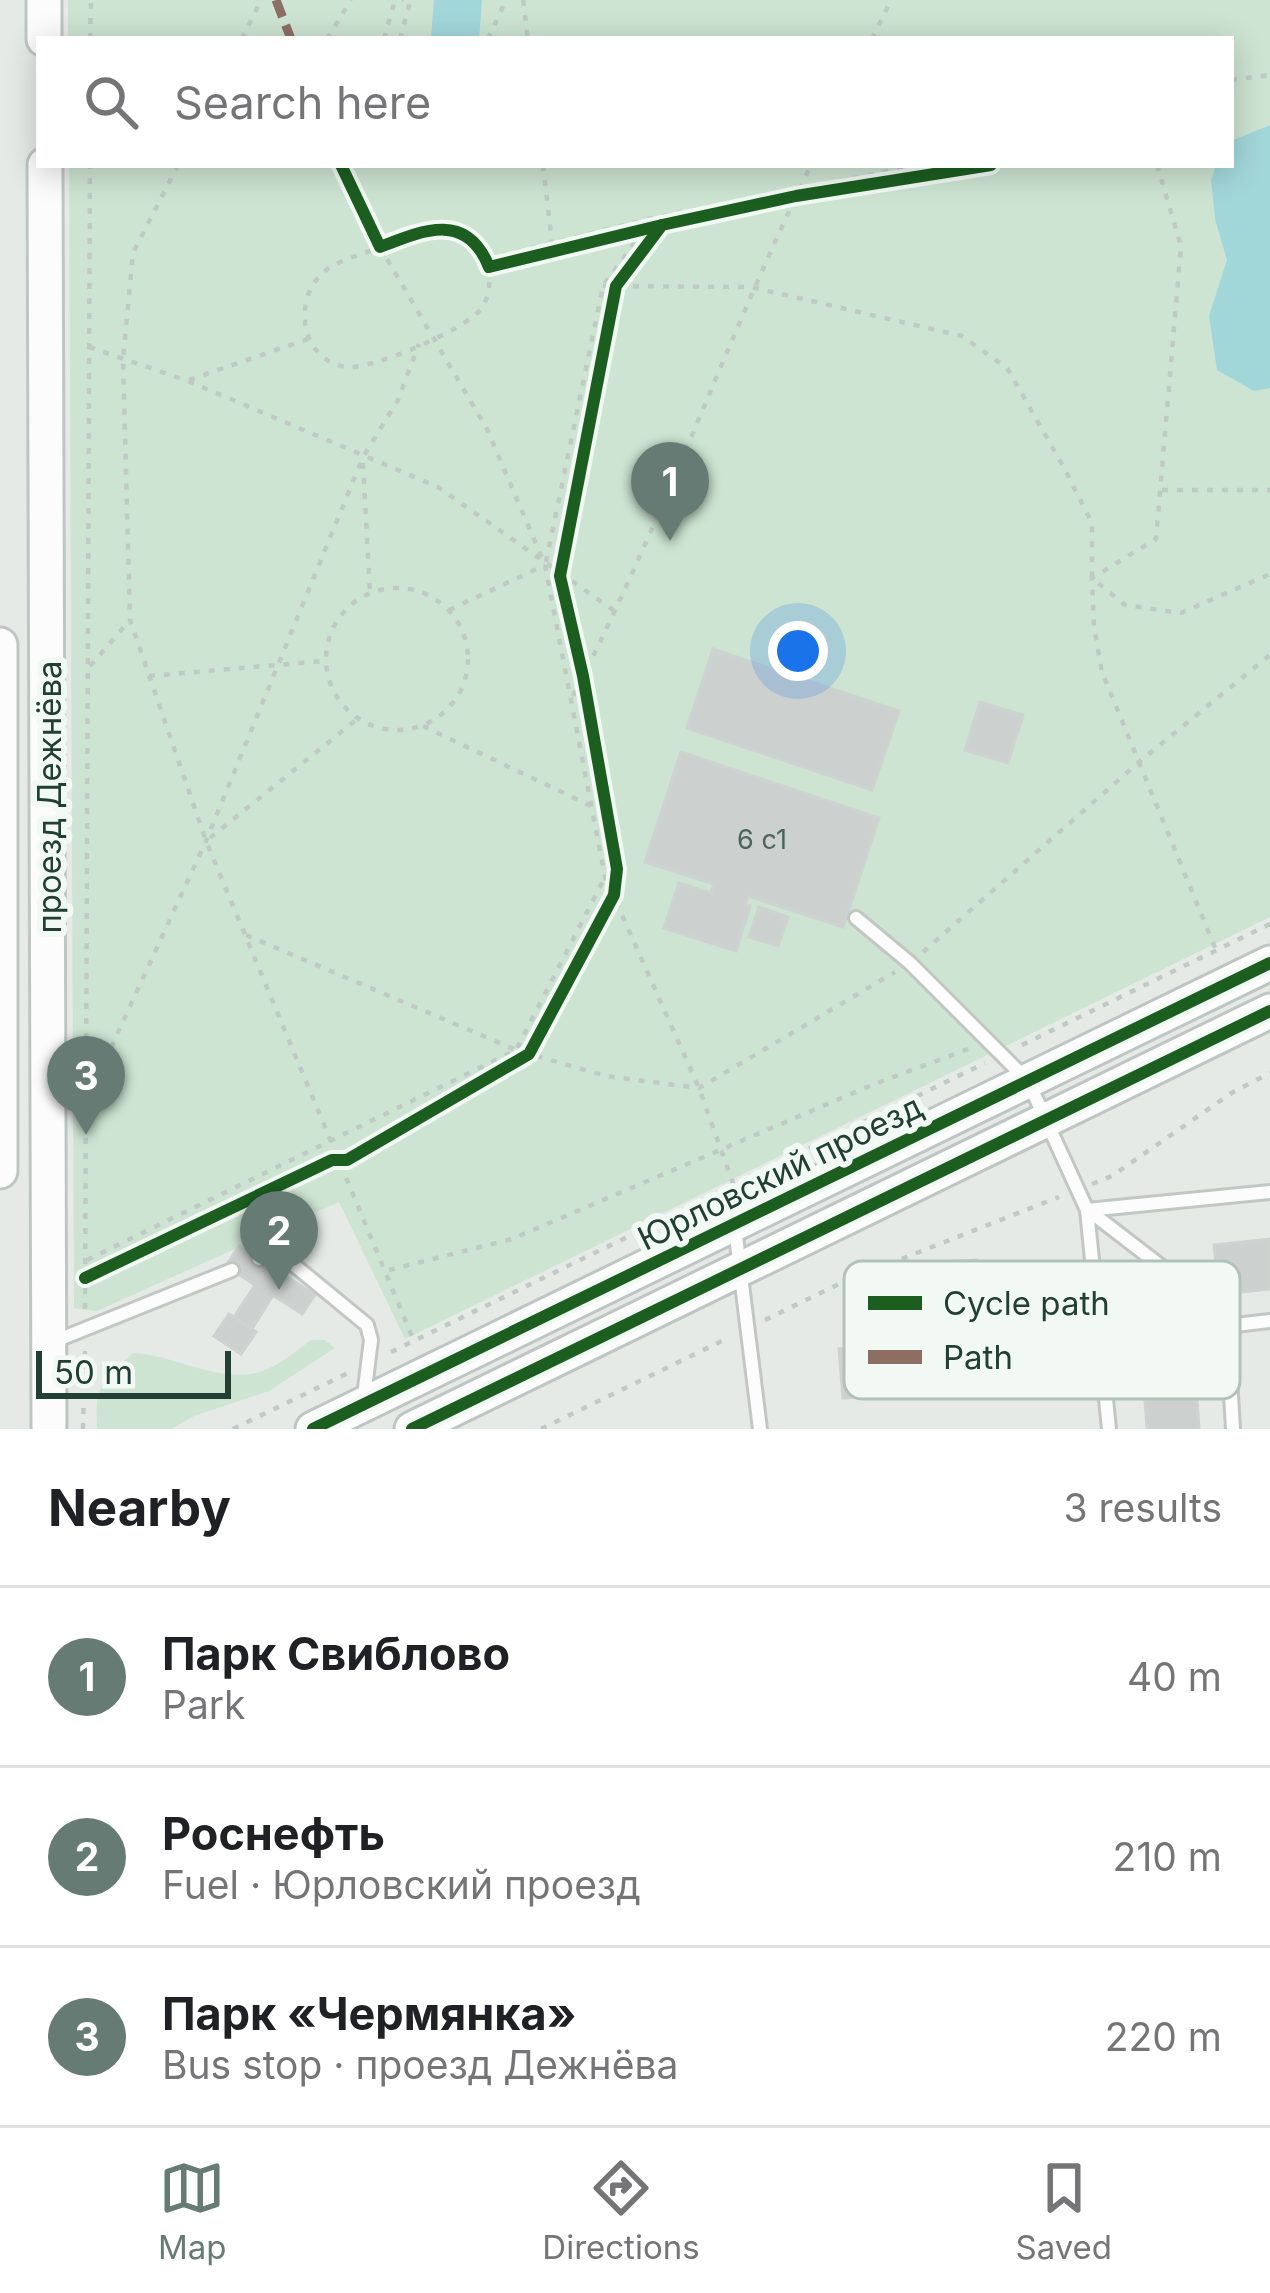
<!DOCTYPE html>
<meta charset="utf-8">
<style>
:root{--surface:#fff;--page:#f6f6f6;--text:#202124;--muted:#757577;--line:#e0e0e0;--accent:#667b73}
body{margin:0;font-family:Inter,sans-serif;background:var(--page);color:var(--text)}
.scale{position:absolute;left:36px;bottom:30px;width:195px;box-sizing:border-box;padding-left:12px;border:6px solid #213f34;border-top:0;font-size:33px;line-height:42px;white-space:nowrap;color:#213f34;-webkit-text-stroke:9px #f2f9f5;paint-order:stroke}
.you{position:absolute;left:798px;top:651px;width:42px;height:42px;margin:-30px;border:9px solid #fff;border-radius:50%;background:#1a73e8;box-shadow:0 0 0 18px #1a73e833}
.badge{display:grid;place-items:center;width:78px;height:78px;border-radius:50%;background:var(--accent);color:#fff;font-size:39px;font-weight:700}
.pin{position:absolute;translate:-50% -99px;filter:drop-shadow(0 3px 6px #0008)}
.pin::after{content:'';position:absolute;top:63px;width:42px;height:36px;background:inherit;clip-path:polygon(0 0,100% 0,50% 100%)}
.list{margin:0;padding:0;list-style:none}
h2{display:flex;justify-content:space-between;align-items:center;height:156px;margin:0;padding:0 48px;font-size:51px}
h2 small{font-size:39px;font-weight:400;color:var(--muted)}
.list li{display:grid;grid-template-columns:78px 1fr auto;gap:36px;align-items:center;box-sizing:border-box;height:180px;padding:0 48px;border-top:3px solid var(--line)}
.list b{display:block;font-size:45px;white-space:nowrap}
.list p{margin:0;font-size:39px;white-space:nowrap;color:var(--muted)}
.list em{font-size:39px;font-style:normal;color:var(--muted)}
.icon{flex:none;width:66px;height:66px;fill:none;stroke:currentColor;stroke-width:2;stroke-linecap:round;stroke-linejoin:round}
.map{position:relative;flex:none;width:1270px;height:1429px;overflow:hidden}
.search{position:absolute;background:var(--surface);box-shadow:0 6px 30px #0003;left:36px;right:36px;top:36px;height:132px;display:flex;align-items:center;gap:30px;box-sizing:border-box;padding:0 42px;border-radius:0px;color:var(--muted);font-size:45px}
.sheet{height:696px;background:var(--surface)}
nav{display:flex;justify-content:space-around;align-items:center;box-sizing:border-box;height:168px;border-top:3px solid var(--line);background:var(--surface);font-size:33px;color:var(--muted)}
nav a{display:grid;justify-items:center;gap:6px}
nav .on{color:var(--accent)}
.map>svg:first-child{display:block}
.green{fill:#cde4d2}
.water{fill:#a2d7da}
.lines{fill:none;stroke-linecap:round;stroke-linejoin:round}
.river{stroke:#a2d7da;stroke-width:48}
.building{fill:#ccd1cf;stroke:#cdd3d0;stroke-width:3}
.lane-casing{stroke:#c2c7c4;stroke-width:18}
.secondary-casing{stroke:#bec6c3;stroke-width:39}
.path{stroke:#c0cac5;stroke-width:4.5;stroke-dasharray:6 9;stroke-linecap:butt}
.lane{stroke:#fbfcfb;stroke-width:12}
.secondary{stroke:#fbfcfb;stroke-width:33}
.quiet{stroke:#8d6e63;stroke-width:9;stroke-dasharray:18 9;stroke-linecap:butt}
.cycleway-casing{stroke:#f2f9f5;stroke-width:20}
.cycleway{stroke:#1b5e20;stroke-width:12}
.labels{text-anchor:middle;stroke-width:12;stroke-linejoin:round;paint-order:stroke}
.number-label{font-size:27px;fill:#4c645c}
.street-label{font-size:33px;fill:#213f34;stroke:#f2f9f5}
.key{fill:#f2f9f5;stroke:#b3c1bb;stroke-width:3}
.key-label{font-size:33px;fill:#213f34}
</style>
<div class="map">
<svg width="1270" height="1429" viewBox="0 0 1270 1429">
<rect width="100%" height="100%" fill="#e5eae7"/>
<!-- green -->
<g class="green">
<path d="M 68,0 L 1270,0 L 1270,917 L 405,1339 L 339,1202 L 97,1311 L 74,1308 L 69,165 L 1231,165 L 1231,39 L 68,39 Z"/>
<path d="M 311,1340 L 325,1340 L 335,1348 L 269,1391 L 194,1416 L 171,1429 L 97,1429 C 95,1385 101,1382 133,1353 C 176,1355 220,1385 263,1371 C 280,1365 297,1350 311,1340 Z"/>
</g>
<!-- water -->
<path class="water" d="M 1270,125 L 1270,388 L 1254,391 L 1217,370 L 1209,316 L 1227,260 L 1215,219 L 1211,180 L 1216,165 L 1231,165 L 1231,141 Z"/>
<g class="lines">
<!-- river -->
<path class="river" d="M 455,39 L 458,0"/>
</g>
<!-- building -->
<g class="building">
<path d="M 713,649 L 899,711 L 872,790 L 687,728 Z"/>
<path d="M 980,702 L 1023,715 L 1008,763 L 965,750 Z"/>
<path d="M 681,752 L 879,818 L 843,927 L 748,896 L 745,905 L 750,906 L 736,951 L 664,928 L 679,883 L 711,893 L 714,884 L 645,862 Z"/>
<path d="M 759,907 L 788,917 L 778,946 L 749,937 Z"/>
<path d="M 1270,1239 L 1270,1289 L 1219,1294 L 1214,1245 Z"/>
<path d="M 239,1246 L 315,1295 L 302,1314 L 273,1295 L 252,1329 L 234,1317 L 255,1285 L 226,1266 Z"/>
<path d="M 976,1260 L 976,1266 L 986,1265 L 986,1274 L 1015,1272 L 1018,1320 L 934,1326 L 943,1384 L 913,1386 L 913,1394 L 843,1398 L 839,1349 L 852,1348 L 852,1341 L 910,1337 L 907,1291 L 900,1292 L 899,1265 L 930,1263 L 930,1270 L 941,1269 L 941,1262 Z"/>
<path d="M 1191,1308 L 1199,1429 L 1147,1429 L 1139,1312 Z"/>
<path d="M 229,1314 L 256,1332 L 241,1354 L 214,1336 Z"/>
</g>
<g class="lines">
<!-- lane casing -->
<g class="lane-casing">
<g id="lane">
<path d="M 856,918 L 910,963 L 1028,1081 L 1087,1210 L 1109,1429"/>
<path d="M 1087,1210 L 1270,1192"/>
<path d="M 1088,1210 L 1201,1297 L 1227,1326 L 1270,1321"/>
<path d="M 735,1228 L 760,1429"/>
<path d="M 259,1259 L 277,1251 L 367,1325 L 371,1340 L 364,1396"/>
<path d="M 1227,1326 L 1233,1429"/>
<path d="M 50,1343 L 232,1270"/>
</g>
</g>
<!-- secondary casing -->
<g class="secondary-casing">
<g id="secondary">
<path d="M 44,0 L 44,39"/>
<path d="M 45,165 L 49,1429"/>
<path d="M 0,645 L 0,1171"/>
<path d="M 313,1429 L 1270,963"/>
<path d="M 412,1429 L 1270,1011"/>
</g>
</g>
<!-- path -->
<g class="path">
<path d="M 523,0 L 528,39"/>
<path d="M 90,39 L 91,0"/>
<path d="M 242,39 L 261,0"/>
<path d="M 327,39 L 351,0"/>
<path d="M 384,39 L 395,0"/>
<path d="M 400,39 L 410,2 L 402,0"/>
<path d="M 488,39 L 506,0"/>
<path d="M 872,39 L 891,0"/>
<path d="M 1231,80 L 1270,75"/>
<path d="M 178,165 L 133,253 L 123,360 L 130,620 L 206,841 L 414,1341"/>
<path d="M 543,165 L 552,243"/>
<path d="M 1157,165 L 1181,246 L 1156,539 L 1092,578 L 1094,627 L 1102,672 L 1216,950"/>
<path d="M 487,259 L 653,218 L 920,165"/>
<path d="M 489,267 C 490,282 490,298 480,310 C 464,330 372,370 346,367 C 298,360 291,293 329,268 C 343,259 364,254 380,247 L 487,429 L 545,565 L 605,877 L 699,1088 L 734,1186"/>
<path d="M 603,286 L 751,287 L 962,336 L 1007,368 L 1063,466 L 1092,523 L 1092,578 L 1125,605 L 1181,613 L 1270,574"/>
<path d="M 89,347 L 188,381 L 438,487 L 616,612"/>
<path d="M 189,380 L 308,339"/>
<path d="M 363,463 L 370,593"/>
<path d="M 1162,490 L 1270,490"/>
<path d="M 546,562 L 603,286 L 653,218"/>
<circle cx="397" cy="659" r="71"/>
<path d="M 449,610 L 545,565"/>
<path d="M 90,666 L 130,620"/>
<path d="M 149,676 L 323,661"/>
<path d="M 573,696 C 662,524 726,340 811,165"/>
<path d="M 423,726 L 591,806"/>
<path d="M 210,838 L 356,720"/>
<path d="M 246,935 L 516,1050 L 606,1076 L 699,1088 L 895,972"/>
<path d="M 923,952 L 1139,762 L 1270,655"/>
<path d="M 1022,1045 L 1270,924"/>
<path d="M 86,1102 L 206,841 L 363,457 L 398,400 L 419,344"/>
<path d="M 1092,1184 L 1112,1176 L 1233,1092 L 1270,1073"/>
<path d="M 87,1260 L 516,1050 L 605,877"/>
<path d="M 389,1270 L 512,1239 L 872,1085 L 971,1048"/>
<path d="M 85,1309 L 90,165"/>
<path d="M 765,1320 L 843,1282 L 1059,1197"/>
<path d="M 391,1352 L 985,1063"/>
<path d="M 83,1429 L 85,1351"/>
<path d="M 233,1429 L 348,1373"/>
<path d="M 541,1429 L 728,1338"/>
</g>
<!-- lane -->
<use href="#lane" class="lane"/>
<!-- secondary -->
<use href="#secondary" class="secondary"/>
<!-- quiet -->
<path class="quiet" d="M 276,0 L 291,39"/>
<!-- cycleway casing -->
<g class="cycleway-casing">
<g id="cycleway">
<path d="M 341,165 L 380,247 C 423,230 467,211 489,267 L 662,225"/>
<path d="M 85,1278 L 332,1160 L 347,1160 L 529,1054 L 614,895 L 617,869 L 583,676 L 560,576 L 616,286 L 662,225 L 796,196 L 991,165"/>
<path d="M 313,1429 L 1270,963"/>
<path d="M 412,1429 L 1270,1011"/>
</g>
</g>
<!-- cycleway -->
<use href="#cycleway" class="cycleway"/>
</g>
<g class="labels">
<!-- number labels -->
<g class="number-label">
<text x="762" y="849">6 с1</text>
</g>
<!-- street labels -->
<g class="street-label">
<text transform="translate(49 797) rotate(-90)" y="12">проезд Дежнёва</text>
<text transform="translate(780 1172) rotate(-26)" y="12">Юрловский проезд</text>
</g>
</g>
<!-- legend -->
<rect x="844" y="1261" width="396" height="138" rx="18" class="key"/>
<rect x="868" y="1296" width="54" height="14" fill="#1b5e20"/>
<rect x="868" y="1350" width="54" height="14" fill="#8d6e63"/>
<g class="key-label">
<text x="943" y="1315">Cycle path</text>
<text x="943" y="1369">Path</text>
</g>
</svg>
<div class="scale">50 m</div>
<div class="you"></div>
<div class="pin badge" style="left:670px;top:541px">1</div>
<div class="pin badge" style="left:279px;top:1290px">2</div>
<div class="pin badge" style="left:86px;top:1135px">3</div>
<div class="search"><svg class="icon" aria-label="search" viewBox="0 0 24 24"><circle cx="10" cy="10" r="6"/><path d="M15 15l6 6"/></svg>Search here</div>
</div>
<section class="sheet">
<h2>Nearby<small>3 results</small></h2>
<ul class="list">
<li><span class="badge">1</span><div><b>Парк Свиблово</b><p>Park</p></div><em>40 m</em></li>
<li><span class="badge">2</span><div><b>Роснефть</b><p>Fuel · Юрловский проезд</p></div><em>210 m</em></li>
<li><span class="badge">3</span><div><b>Парк «Чермянка»</b><p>Bus stop · проезд Дежнёва</p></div><em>220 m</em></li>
</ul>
</section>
<nav>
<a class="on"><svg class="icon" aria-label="map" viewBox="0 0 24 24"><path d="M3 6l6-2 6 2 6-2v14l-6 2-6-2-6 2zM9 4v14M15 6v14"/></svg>Map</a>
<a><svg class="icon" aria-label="directions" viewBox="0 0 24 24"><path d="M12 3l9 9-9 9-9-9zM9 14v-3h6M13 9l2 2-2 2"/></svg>Directions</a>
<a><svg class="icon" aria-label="saved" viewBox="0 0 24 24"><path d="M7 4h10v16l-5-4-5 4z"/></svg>Saved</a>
</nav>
